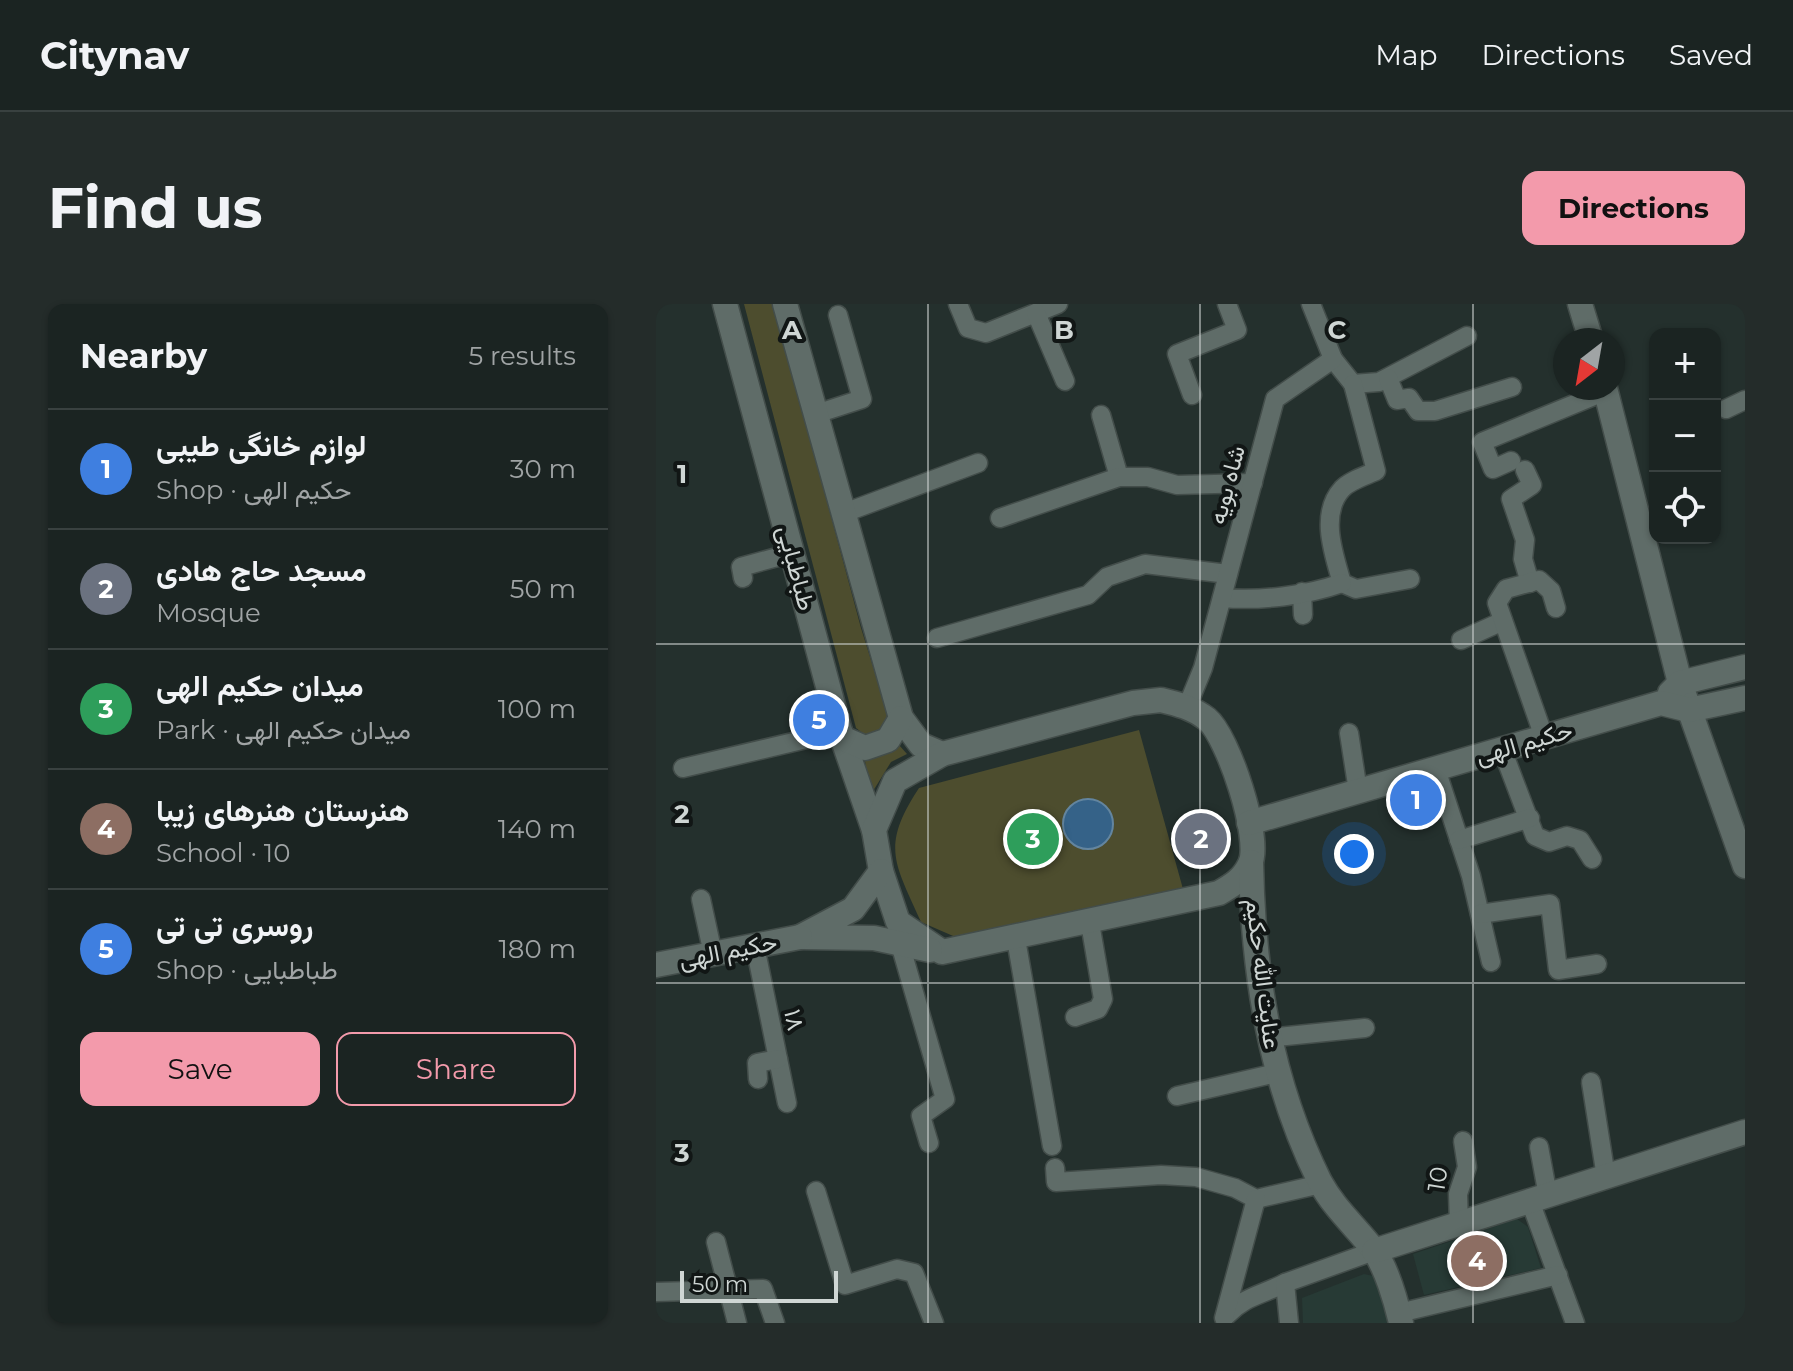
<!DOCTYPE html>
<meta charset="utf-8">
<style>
:root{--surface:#1b2422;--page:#242c2a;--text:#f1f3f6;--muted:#a0a4a5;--line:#394140;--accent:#f39aab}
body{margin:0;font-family:Montserrat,Vazirmatn,sans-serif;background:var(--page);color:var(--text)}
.controls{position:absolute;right:24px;top:24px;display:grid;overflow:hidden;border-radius:16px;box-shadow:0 2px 6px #0004}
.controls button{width:72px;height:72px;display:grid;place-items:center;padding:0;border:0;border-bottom:2px solid var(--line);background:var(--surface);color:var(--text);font:40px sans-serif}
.compass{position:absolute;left:897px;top:24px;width:72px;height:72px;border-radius:50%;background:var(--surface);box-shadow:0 2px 6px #0004;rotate:211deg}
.scale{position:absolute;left:24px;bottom:20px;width:158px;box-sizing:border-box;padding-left:8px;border:4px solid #cfd6d4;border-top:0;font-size:22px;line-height:28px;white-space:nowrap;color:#cfd6d4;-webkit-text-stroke:6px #111615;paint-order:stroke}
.you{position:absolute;left:698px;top:550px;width:28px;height:28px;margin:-20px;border:6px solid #fff;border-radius:50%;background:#1a73e8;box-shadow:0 0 0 12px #1a73e833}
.badge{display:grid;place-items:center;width:52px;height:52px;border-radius:50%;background:var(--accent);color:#fff;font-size:26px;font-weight:700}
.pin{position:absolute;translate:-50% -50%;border:4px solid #fff;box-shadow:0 2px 8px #0006}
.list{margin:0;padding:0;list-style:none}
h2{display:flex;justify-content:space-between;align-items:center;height:104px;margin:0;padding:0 32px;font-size:34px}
h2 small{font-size:26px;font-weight:400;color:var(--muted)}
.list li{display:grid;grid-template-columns:52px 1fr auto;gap:24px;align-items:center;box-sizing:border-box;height:120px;padding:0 32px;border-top:2px solid var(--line)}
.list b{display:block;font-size:30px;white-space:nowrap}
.list p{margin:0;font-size:26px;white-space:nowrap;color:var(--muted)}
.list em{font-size:26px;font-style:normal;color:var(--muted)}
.actions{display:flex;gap:16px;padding:24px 32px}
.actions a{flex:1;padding:18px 0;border:2px solid var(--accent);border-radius:16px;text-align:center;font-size:28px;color:var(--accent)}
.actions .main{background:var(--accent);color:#111}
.icon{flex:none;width:44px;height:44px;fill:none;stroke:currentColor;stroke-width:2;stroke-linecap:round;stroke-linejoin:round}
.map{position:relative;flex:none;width:1089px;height:1019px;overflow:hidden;border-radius:16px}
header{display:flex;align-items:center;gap:48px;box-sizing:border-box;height:112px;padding:0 40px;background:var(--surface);border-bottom:2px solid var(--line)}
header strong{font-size:38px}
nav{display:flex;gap:44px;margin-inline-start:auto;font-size:28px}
.intro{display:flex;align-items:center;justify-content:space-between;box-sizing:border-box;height:192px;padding:0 48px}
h1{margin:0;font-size:56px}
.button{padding:20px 36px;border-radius:16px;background:var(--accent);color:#111;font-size:28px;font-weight:700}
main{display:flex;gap:48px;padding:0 48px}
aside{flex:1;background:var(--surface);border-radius:16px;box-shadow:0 2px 6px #0004}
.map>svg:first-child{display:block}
.built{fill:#273a35}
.green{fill:#4d4d2e}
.water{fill:#356288;stroke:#63859f;stroke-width:2}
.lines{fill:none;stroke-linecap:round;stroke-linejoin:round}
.street-casing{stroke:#434d4a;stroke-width:21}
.secondary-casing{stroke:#434d4a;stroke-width:27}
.street{stroke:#5f6c68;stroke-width:18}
.secondary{stroke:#5f6c68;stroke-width:24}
.grid{fill:none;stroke:#cfd6d4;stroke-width:2;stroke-opacity:0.55}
.labels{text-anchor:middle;stroke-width:8;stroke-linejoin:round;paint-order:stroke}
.street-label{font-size:24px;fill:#cfd6d4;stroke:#111615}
.grid-label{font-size:26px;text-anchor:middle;font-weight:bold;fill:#cfd6d4;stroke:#111615;stroke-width:8;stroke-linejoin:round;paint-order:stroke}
</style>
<header>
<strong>Citynav</strong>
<nav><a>Map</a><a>Directions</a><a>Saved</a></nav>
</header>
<div class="intro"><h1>Find us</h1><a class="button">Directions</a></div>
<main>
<aside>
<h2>Nearby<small>5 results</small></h2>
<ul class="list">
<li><span class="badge" style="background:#3f7fe0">1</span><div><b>لوازم خانگی طیبی</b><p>Shop · حکیم الهی</p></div><em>30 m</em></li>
<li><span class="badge" style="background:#6b7280">2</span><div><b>مسجد حاج هادی</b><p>Mosque</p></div><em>50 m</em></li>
<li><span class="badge" style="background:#2e9e5b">3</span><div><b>میدان حکیم الهی</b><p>Park · میدان حکیم الهی</p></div><em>100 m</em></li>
<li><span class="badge" style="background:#8d6e63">4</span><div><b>هنرستان هنرهای زیبا</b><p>School · 10</p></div><em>140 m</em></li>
<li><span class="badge" style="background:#3f7fe0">5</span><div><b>روسری تی تی</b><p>Shop · طباطبایی</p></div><em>180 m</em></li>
</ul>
<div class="actions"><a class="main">Save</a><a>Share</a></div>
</aside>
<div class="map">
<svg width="1089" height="1019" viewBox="0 0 1089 1019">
<rect width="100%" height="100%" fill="#24302d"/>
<!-- built -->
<g class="built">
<path d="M 861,915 L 872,923 L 885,964 L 768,991 L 757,950 Z"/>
<path d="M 708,970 L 722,973 L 733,1019 L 647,1019 L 646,994 Z"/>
</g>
<!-- green -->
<g class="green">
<path d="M 88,0 L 118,0 L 205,324 L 234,417 L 232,426 L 209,431 L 200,424 Z"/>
<path d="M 483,426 L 527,585 L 304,635 L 265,618 C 239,559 224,543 263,484 Z"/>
<path d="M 243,441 L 251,450 L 235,458 L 214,492 L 208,450 Z"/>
</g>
<!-- water -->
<circle class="water" cx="432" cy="520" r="25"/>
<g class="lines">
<!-- street casing -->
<g class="street-casing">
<g id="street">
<path d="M 302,0 L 312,24 L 330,29 L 402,0"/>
<path d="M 380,9 L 409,77"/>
<path d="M 677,55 L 697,80 L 723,78 L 811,32"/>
<path d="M 732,74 L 741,96 L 753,94 L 762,107 L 779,107 L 856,83"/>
<path d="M 697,80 L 720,167 C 709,172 693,177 686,185 C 663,210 678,251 686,279 L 700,285 L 754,275"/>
<path d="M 536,91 L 521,50 L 581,26 L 571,0"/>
<path d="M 1070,105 L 1089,96"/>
<path d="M 160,110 L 206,95 L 182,11"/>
<path d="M 445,111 L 463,173"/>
<path d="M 855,157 L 837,165 L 826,138 L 950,87"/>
<path d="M 869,166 L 876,181 L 855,195 L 869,236 L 867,255 L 874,279"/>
<path d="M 188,209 L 322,159"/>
<path d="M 344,214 L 463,173 L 492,173 L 521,181 L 597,179"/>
<path d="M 87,274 L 85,263 L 136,249"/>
<path d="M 646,288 L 647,311"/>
<path d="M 566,294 C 605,297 649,292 686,279"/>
<path d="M 281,334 L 432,291 L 451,273 L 489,260 L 572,270"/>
<path d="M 805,336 L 847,317"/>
<path d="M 531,403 L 547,364 L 619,95 L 677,55 L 655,0"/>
<path d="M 693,429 L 702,487"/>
<path d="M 888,433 L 841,299 L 850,285 L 883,276 L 895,287 L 900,304"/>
<path d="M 846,445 L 879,532 L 893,538 L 911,532 L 924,536 L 936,555"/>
<path d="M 27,464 L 184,427"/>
<path d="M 780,465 L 815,572 L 835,658"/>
<path d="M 803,536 L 874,514"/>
<path d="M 45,595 L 57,650"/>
<path d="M 824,610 L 894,600 L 902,666 L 941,660"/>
<path d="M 360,635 L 396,842"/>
<path d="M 244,640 L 289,795 L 265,812 L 273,839"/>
<path d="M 99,642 L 131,799"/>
<path d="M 419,713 L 442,705 L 447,695 L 434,619"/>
<path d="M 612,734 L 709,724"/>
<path d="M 102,775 L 101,759 L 122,755"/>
<path d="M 935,778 L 950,873"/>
<path d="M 521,792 L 620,769"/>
<path d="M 883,843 L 892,892"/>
<path d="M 399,864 L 400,878 L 505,871 L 540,873 L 579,884 L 600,895 L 665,880"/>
<path d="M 160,887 L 189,981 L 241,965 L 258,969 L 278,1019"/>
<path d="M 874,897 L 919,1019"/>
<path d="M 803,921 L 802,890 L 811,863 L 807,837"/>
<path d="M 60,938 L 81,1019"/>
<path d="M 0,988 L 107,985 L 119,1019"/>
<path d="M 743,1009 L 902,971"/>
<path d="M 571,1011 C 589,992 606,991 629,979"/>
<path d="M 568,1014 L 600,895"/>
<path d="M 633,1019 L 629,979 L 718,947"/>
</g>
</g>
<!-- secondary casing -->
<g class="secondary-casing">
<g id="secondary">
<path d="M 69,0 L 184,427 L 218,526"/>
<path d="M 129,0 L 245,414 L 265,441 L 286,450"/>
<path d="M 924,0 L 935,36"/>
<path d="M 949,84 L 1024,379 L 1089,562"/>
<path d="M 1014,389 L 1024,379 L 1089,363"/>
<path d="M 505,396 C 522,400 537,404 551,415 C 572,432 606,535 594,560 C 587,575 577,581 563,589 L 286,648 L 242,618 L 225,567 L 218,526 L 239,477 L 286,450 L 477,399 Z"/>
<path d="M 186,434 L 209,444 L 232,436 L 245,414"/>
<path d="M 593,519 L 1005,399 L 1033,406 L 1089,394"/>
<path d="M 595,558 C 597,670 614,777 664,878 C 678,904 699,922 717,945 C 730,963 740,997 745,1019"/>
<path d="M 225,567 L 197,605 L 144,633 L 218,634 L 274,646"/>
<path d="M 0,661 L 144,633"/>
<path d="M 718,947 L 1089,828"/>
</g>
</g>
<!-- street -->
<use href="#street" class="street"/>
<!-- secondary -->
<use href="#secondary" class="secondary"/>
</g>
<!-- grid -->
<path class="grid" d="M 272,0 L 272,1019M 544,0 L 544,1019M 817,0 L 817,1019M 0,340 L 1089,340M 0,679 L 1089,679"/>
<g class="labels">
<!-- street labels -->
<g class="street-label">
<text transform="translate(571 181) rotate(-75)" y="8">شاه بویه</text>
<text transform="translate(140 264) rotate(75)" y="8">طباطبایی</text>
<text transform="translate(868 439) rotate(-16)" y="8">حکیم الهی</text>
<text transform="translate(72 647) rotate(-11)" y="8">حکیم الهی</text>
<text transform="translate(607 670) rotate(83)" y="8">عنایت الله حکیم</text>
<text transform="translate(138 716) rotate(78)" y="8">۱۸</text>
<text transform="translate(782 875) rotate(-81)" y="8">10</text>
</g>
</g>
<g class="grid-label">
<text x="136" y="35">A</text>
<text x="408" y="35">B</text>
<text x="681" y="35">C</text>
<text x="26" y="179">1</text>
<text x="26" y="519">2</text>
<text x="26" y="858">3</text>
</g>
</svg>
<div class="controls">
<button>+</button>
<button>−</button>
<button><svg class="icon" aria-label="locate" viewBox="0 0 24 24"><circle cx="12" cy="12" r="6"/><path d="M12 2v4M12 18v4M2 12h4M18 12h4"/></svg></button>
</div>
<svg class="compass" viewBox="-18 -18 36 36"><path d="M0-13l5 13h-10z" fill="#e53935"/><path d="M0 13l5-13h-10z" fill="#a0a4a5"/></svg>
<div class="scale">50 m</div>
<div class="you"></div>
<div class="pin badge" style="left:760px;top:496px;background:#3f7fe0">1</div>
<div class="pin badge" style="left:545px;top:535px;background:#6b7280">2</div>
<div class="pin badge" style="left:377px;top:535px;background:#2e9e5b">3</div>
<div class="pin badge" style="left:821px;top:957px;background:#8d6e63">4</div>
<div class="pin badge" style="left:163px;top:416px;background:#3f7fe0">5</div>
</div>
</main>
